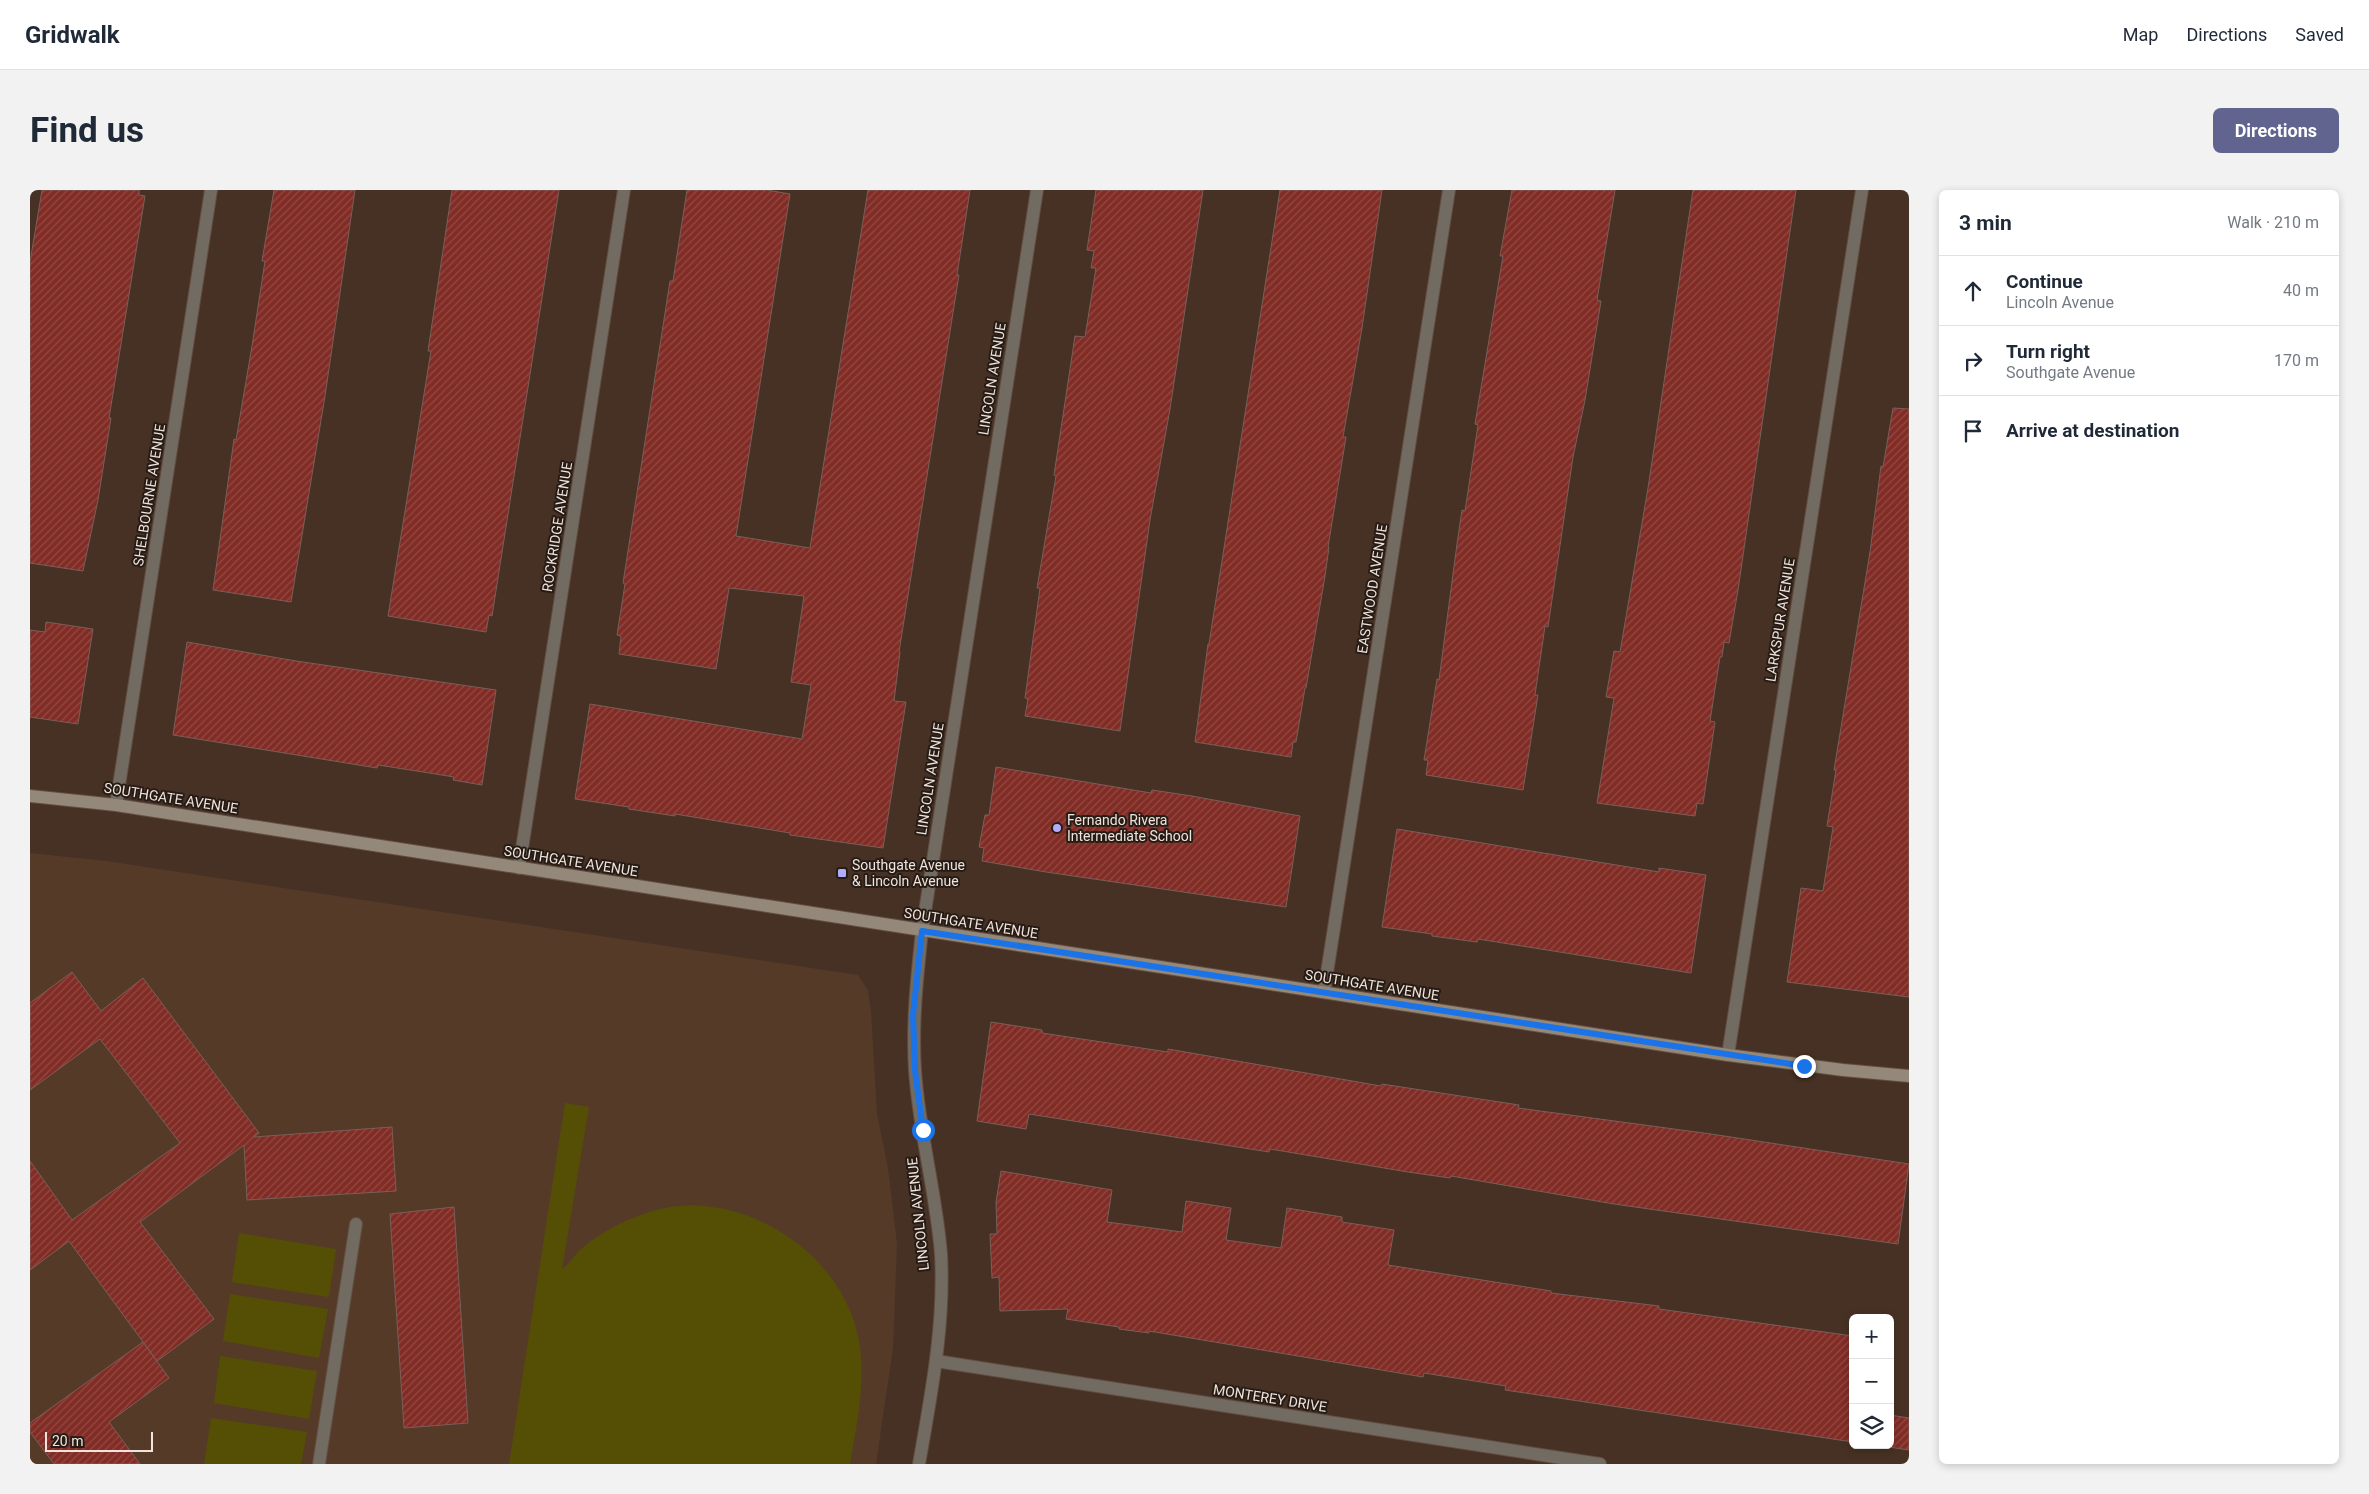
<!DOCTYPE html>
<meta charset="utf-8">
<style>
:root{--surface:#fff;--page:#f2f2f3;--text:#1f2937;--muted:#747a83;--line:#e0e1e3;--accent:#61648f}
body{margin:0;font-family:Roboto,sans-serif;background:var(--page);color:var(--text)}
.controls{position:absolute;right:15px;bottom:15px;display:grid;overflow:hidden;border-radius:8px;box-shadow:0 2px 8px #0003}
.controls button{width:45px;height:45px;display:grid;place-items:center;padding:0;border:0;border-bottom:1px solid var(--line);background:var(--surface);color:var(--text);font:25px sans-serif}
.scale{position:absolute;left:15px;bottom:12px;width:108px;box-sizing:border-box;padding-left:5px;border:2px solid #f1e3db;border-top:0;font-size:14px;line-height:18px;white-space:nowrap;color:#f1e3db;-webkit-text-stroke:4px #261c16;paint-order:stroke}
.stop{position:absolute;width:15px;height:15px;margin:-11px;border:4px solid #1a73e8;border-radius:50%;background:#fff}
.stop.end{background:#1a73e8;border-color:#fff;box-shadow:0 1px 5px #0008}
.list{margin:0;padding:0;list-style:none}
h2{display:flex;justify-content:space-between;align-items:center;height:65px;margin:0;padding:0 20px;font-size:21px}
h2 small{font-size:16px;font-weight:400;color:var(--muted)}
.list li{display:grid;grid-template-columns:32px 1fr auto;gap:15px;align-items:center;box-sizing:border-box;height:70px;padding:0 20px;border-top:1px solid var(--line)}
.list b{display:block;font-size:19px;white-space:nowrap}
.list p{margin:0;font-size:16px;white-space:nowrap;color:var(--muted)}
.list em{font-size:16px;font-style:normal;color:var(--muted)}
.icon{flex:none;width:28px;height:28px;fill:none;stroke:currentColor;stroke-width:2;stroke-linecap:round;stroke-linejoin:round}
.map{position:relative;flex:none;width:1879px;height:1274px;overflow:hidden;border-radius:8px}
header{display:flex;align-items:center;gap:30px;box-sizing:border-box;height:70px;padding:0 25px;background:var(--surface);border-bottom:1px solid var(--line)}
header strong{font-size:24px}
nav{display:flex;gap:28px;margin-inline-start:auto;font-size:18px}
.intro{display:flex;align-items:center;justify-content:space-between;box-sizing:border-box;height:120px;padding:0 30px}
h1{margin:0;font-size:35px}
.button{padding:12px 22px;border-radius:8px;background:var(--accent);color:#fff;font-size:18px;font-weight:700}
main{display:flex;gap:30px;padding:0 30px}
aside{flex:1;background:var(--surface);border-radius:8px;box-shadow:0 2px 8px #0003}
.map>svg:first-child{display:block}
.built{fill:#553a28}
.pitch{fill:#554f05}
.building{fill:url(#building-hatch);stroke:#7b5e5a}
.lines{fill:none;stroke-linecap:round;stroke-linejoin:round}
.lane-casing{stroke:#624d41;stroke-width:14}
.street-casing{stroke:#624d41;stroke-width:14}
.secondary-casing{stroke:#624d41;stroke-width:14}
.lane{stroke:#726b61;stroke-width:12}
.street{stroke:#726b61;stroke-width:12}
.secondary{stroke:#938879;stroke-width:12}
.route{stroke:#1a73e8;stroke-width:6}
.poi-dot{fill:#b2adfa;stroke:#261c16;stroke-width:2}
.labels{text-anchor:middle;stroke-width:4;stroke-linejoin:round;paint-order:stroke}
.street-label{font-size:14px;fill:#f1e3db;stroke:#261c16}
.poi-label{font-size:14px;fill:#f1e3db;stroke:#261c16;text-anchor:start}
</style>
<header>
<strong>Gridwalk</strong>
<nav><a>Map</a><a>Directions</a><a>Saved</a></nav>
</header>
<div class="intro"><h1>Find us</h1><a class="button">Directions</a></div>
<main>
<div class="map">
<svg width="1879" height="1274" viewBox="0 0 1879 1274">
<defs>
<pattern id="building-hatch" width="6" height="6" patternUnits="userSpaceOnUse" patternTransform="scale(1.25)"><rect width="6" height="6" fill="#812c25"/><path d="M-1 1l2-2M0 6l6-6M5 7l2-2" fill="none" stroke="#934a44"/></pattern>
</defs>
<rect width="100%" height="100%" fill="#473124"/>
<!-- built -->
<path class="built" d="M 0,663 L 76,671 L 828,785 L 838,800 L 841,822 L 847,923 L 858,978 L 867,1054 L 863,1158 L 846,1274 L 0,1274 Z"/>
<!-- pitch -->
<g class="pitch">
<path d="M 535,913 L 559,917 L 532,1079 C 539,1074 544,1066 550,1060 C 569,1043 593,1031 616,1023 C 703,993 809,1057 828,1146 C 837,1188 827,1232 820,1274 L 479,1274 Z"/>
<path d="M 209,1043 L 306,1059 L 299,1107 L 202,1092 Z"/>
<path d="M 200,1104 L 298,1119 L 289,1168 L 193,1151 Z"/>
<path d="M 190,1166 L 287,1181 L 279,1229 L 184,1213 Z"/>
<path d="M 181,1228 L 277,1242 L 271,1274 L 174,1274 Z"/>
</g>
<!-- building -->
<g class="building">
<path d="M 12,0 L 109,0 L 109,5 L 115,6 L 79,228 L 81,228 L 68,310 L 53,381 L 0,373 L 0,72 Z"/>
<path d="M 244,0 L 325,0 L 295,206 L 261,412 L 183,400 L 204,249 L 206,250 L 222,156 L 235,71 L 232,71 Z"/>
<path d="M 422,0 L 529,0 L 462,426 L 459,425 L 456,442 L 358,426 L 401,161 L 398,161 Z"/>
<path d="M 657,0 L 737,0 L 760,4 L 706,346 L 780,358 L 838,0 L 940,0 L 927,85 L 929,85 L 869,462 L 870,462 L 864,511 L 876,512 L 853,658 L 760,645 L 760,643 L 645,624 L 645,626 L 599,619 L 599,617 L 545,609 L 560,514 L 772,549 L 781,495 L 761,492 L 774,406 L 699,398 L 686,479 L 589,464 L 591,446 L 587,445 L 595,394 L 593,393 L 640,91 L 643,91 Z"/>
<path d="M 1066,0 L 1173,0 L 1140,219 L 1120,330 L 1090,541 L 995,526 L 998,509 L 995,508 L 1010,398 L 1007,398 L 1026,286 L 1024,285 L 1045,146 L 1055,147 L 1066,78 L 1061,78 L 1064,61 L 1057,60 Z"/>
<path d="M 1250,0 L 1352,0 L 1332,138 L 1313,247 L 1316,247 L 1298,357 L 1299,357 L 1295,386 L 1276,498 L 1275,498 L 1266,552 L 1263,552 L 1261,567 L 1165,552 L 1178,454 L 1179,454 Z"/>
<path d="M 1482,0 L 1585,0 L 1567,110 L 1571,111 L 1555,210 L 1543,267 L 1518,437 L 1515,436 L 1505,505 L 1508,505 L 1493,600 L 1396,585 L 1398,570 L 1394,570 L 1407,489 L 1409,490 L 1427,354 L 1432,320 L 1435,321 L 1448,235 L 1445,234 L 1473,66 L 1470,66 Z"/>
<path d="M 1663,0 L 1766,0 L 1708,400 L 1699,453 L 1694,452 L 1692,467 L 1690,467 L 1680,531 L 1685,532 L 1673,614 L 1667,613 L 1665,626 L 1567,613 L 1584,508 L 1576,507 L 1584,461 L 1590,462 L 1618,298 Z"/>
<path d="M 1863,218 L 1879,219 L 1879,807 L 1757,792 L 1771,698 L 1793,701 L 1803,637 L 1797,636 L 1806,580 L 1804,580 L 1840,362 L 1851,276 L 1853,277 Z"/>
<path d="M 16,432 L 63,439 L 48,534 L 0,527 L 0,440 L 15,442 Z"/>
<path d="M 157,452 L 266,471 L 466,500 L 452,595 L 423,590 L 424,587 L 406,584 L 348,575 L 347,578 L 304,571 L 143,545 Z"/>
<path d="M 966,577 L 1121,603 L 1122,600 L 1162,606 L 1270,626 L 1256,717 L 1016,682 L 952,671 L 954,658 L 949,657 L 955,625 L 959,625 Z"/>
<path d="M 1367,639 L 1629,682 L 1629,678 L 1676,685 L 1661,783 L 1448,749 L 1447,752 L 1402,746 L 1402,744 L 1352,737 Z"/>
<path d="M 42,782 L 71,821 L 113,788 L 229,943 L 224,947 L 362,937 L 366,1001 L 217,1010 L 214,955 L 110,1032 L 184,1129 L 127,1171 L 39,1051 L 0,1080 L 0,971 L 42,1030 L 150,953 L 70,849 L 0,900 L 0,813 Z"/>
<path d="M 961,832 L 1012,840 L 1012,843 L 1138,862 L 1138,859 L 1351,896 L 1352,894 L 1489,915 L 1488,918 L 1681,944 L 1879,974 L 1868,1054 L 1584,1014 L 1421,986 L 1420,988 L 1378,982 L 1240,959 L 1239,962 L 999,924 L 996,939 L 947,931 Z"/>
<path d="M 971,981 L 1082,1000 L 1077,1032 L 1152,1042 L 1156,1011 L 1201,1018 L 1196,1050 L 1251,1058 L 1257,1018 L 1312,1027 L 1312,1032 L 1364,1040 L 1358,1075 L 1521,1101 L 1521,1103 L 1629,1116 L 1629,1119 L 1823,1146 L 1823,1252 L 1475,1200 L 1476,1196 L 1394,1183 L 1393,1187 L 1119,1141 L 1119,1143 L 1089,1139 L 1089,1137 L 1036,1129 L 1038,1119 L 970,1121 L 969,1087 L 962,1088 L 960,1044 L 967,1044 L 966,1012 Z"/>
<path d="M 424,1017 L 438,1233 L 374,1238 L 360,1024 Z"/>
<path d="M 113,1152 L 139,1188 L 79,1232 L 110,1274 L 24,1274 L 0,1242 L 0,1233 Z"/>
<path d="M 1860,1225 L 1879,1228 L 1879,1260 L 1845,1255 L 1860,1255 Z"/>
</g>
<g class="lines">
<!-- lane casing -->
<g class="lane-casing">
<path id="lane" d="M 289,1274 L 326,1034"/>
</g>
<!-- street casing -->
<g class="street-casing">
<g id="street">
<path d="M 86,615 L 181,0"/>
<path d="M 489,678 L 594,0"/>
<path d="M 1294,802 L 1419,0"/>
<path d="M 1698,865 L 1832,0"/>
<path d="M 906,1171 L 1570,1274"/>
<path d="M 889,1274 C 901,1205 915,1134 911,1064 C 906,1002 889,942 885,880 C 882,833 887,787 892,741 L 1007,0"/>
</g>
</g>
<!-- secondary casing -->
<g class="secondary-casing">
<path id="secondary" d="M 0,606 L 86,615 L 1698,865 L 1813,880 L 1879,886"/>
</g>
<!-- lane -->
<use href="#lane" class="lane"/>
<!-- street -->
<use href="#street" class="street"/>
<!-- secondary -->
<use href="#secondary" class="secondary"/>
</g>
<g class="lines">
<!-- route -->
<path class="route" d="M 893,940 L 885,881 L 883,825 L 892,741 L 1774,876"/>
</g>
<!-- markers -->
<g class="poi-dot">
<circle cx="1027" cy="638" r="5"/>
<rect x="807" y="678" width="10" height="10" rx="2.5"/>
</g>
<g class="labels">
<!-- street labels -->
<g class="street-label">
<text transform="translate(962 189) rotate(-81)" y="5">LINCOLN AVENUE</text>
<text transform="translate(119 305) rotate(-81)" y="5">SHELBOURNE AVENUE</text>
<text transform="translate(527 337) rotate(-81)" y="5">ROCKRIDGE AVENUE</text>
<text transform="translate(1342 399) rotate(-81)" y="5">EASTWOOD AVENUE</text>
<text transform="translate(1750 430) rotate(-81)" y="5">LARKSPUR AVENUE</text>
<text transform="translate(900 589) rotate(-81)" y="5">LINCOLN AVENUE</text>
<text transform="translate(141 608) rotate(9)" y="5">SOUTHGATE AVENUE</text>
<text transform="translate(541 671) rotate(9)" y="5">SOUTHGATE AVENUE</text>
<text transform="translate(941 733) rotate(9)" y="5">SOUTHGATE AVENUE</text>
<text transform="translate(1342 795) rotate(9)" y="5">SOUTHGATE AVENUE</text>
<text transform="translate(888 1024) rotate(-96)" y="5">LINCOLN AVENUE</text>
<text transform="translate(1240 1208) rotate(9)" y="5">MONTEREY DRIVE</text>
</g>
<!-- poi labels -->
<g class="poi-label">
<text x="1037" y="635">Fernando Rivera<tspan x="1037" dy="16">Intermediate School</tspan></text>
<text x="822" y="680">Southgate Avenue<tspan x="822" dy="16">&amp; Lincoln Avenue</tspan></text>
</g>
</g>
</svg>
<div class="controls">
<button>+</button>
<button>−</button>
<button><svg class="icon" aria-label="layers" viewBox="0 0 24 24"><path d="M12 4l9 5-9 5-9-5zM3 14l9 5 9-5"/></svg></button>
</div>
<div class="scale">20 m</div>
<div class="stop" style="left:893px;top:940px"></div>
<div class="stop end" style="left:1774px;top:876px"></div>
</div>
<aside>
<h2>3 min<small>Walk · 210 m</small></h2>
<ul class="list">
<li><svg class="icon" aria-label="ahead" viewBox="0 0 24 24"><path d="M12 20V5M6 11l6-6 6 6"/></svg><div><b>Continue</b><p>Lincoln Avenue</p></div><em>40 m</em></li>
<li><svg class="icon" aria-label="right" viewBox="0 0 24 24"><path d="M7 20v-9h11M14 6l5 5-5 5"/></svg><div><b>Turn right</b><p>Southgate Avenue</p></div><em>170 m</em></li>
<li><svg class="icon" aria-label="arrive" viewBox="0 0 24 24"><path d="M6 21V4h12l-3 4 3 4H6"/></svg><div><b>Arrive at destination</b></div></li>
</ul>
</aside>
</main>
